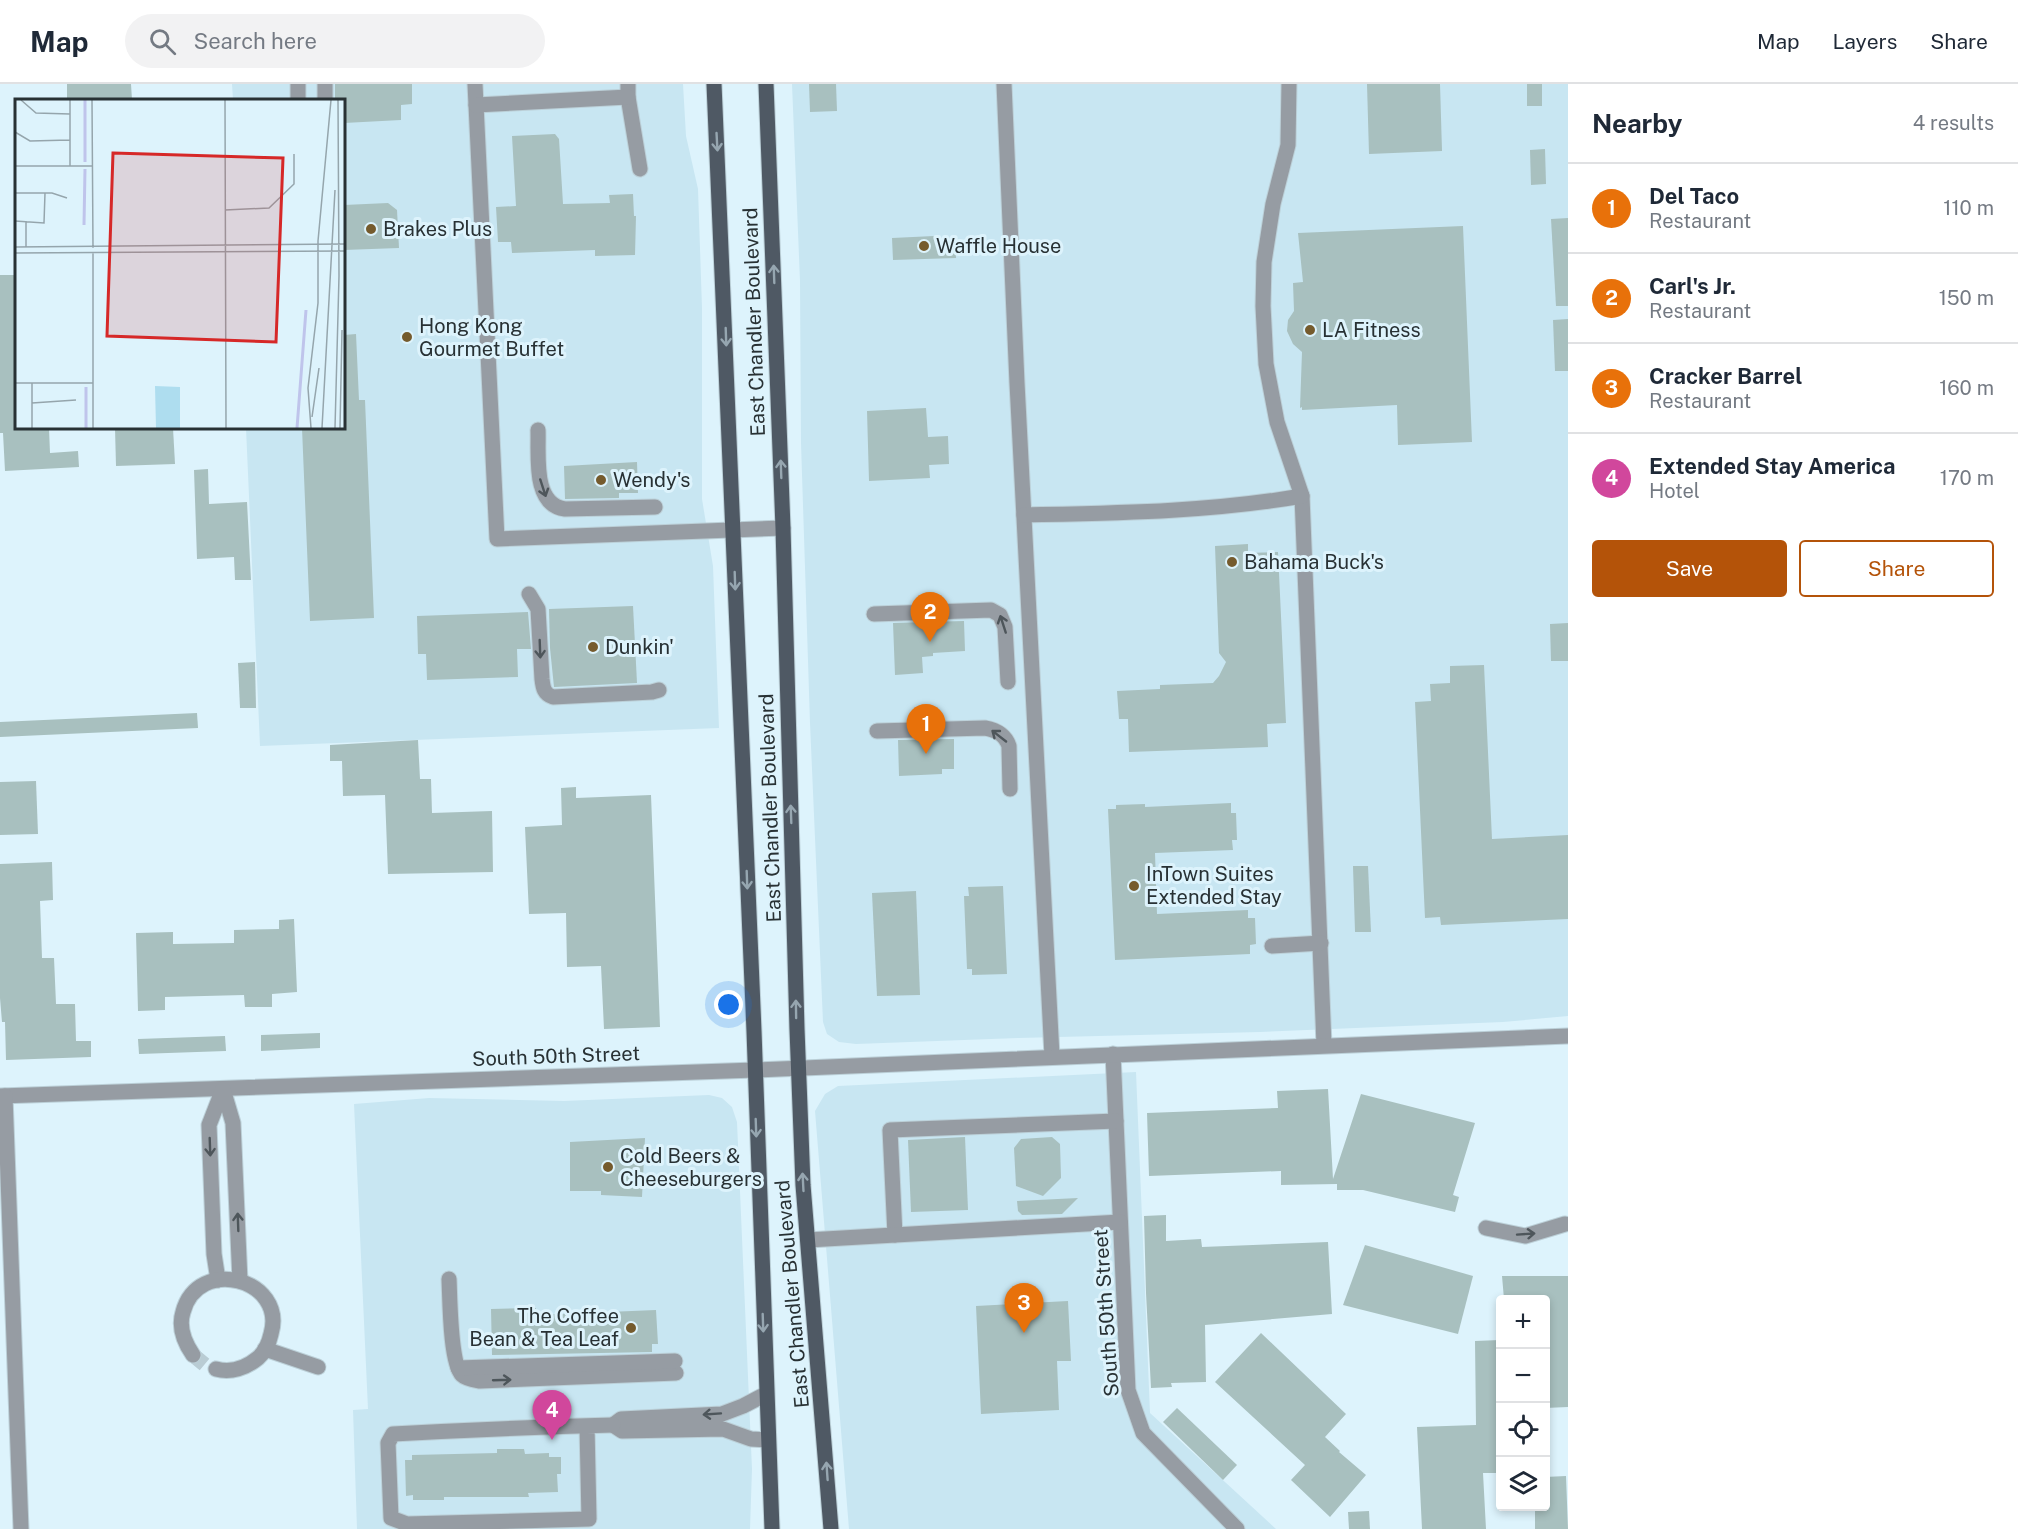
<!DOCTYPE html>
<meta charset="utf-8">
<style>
:root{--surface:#fff;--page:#f2f2f3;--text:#1f2937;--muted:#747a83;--line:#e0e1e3;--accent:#b45309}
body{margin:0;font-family:"Public Sans",sans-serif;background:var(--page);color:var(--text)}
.controls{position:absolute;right:18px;bottom:18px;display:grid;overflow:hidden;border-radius:6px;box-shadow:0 3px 9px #0003}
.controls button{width:54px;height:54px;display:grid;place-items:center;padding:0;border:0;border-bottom:2px solid var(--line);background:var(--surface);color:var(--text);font:30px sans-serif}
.you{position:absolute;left:729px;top:921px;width:21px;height:21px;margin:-15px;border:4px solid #fff;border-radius:50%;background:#1a73e8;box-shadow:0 0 0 9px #1a73e833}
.badge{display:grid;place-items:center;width:39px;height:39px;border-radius:50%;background:var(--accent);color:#fff;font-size:20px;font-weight:700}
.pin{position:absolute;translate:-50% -50px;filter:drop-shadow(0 2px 3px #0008)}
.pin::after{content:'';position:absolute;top:32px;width:21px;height:18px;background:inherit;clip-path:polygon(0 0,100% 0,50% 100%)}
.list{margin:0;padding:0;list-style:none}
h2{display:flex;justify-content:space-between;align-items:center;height:78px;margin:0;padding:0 24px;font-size:26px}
h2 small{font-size:20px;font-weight:400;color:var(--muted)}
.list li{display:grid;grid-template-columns:39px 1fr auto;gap:18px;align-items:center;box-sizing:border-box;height:90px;padding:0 24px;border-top:2px solid var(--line)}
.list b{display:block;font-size:22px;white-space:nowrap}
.list p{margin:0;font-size:20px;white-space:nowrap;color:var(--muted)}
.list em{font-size:20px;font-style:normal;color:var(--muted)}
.actions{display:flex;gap:12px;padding:18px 24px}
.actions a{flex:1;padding:14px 0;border:2px solid var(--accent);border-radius:6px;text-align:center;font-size:21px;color:var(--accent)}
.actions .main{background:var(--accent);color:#fff}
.icon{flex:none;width:33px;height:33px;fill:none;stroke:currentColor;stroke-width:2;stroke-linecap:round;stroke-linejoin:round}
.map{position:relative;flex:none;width:1568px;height:1445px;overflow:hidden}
header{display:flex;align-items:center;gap:36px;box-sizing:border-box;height:84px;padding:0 30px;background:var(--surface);border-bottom:2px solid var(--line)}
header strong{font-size:28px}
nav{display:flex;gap:33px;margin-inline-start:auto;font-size:21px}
.search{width:420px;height:54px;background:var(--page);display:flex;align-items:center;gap:15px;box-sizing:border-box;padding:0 21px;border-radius:33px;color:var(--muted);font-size:22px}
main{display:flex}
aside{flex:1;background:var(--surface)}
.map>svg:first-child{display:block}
.built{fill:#c8e6f2}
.building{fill:#a8c0bf}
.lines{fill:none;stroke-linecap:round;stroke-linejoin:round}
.minor-tunnel{stroke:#b9ccd4;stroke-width:15;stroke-dasharray:15 8;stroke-linecap:butt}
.minor-casing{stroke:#bcd0d8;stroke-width:17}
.major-casing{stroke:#bcd0d8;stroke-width:17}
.minor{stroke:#969ca3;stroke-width:15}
.major{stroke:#4f5964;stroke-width:15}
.oneway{stroke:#96a6b0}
.oneway2{stroke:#4e565b}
.poi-dot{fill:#755b2d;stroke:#ddf3fc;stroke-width:2}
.labels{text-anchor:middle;stroke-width:6;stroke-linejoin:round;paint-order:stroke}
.poi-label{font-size:20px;fill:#283134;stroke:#ddf3fc;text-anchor:start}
.street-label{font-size:20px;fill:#283134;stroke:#ddf3fc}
.inset-river{fill:none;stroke:#bfc4eb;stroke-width:3}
.inset-road{fill:none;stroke:#95a5ac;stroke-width:1.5}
.view{fill:#d62828;fill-opacity:0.15;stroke:#d62828;stroke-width:3}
.inset-edge{fill:none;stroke:#283134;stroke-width:3}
</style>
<header>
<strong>Map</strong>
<div class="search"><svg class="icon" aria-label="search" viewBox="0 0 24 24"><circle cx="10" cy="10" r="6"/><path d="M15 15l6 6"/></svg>Search here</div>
<nav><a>Map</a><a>Layers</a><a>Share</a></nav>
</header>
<main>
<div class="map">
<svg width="1568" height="1445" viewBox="0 0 1568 1445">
<rect width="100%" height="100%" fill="#ddf3fc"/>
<!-- built -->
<g class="built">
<path d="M 232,0 L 683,0 L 686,52 L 698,105 L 702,224 L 702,415 L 713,482 L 719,644 L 260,662 L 246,344 L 344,344 L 344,16 L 233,16 Z"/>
<path d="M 792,0 L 1568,0 L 1568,932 L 1503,938 L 1260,948 L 1018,954 L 856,960 L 839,958 L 827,950 L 823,938 L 810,639 L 801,359 L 800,197 Z"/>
<path d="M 1136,988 L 1150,1329 L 1276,1445 L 849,1445 L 815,1027 L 825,1010 L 838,1002 Z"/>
<path d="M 709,1011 L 722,1014 L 732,1023 L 737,1038 L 752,1385 L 750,1445 L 357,1445 L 353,1326 L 368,1325 L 354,1020 L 429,1014 L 564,1017 Z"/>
</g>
<!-- building -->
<g class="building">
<path d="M 67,0 L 131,0 L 132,16 L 67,16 Z"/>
<path d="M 335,0 L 412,0 L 412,20 L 401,21 L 401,36 L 344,39 L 344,16 L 335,16 Z"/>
<path d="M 809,0 L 836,0 L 837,27 L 810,28 Z"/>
<path d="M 1367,0 L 1440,0 L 1442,67 L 1369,70 Z"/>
<rect x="1527" y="0" width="15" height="22"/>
<path d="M 555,50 L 559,55 L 563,120 L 610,119 L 609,111 L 633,110 L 634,132 L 636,132 L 635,171 L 595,172 L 595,166 L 512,169 L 511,158 L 498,158 L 496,123 L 516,122 L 512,52 Z"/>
<path d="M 1545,65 L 1546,100 L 1531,101 L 1530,66 Z"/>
<path d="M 388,119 L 397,126 L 399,164 L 344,166 L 344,121 Z"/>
<path d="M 1568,134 L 1568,222 L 1556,222 L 1551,135 Z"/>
<path d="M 1463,142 L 1472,358 L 1398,361 L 1397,321 L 1302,326 L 1302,323 L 1300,324 L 1302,268 L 1293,260 L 1287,247 L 1288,236 L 1294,227 L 1293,199 L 1303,198 L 1298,149 Z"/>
<path d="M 934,152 L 935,155 L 955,154 L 956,174 L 893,176 L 892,154 Z"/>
<path d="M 0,191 L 16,191 L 16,344 L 49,344 L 50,369 L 78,367 L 79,383 L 5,387 L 3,349 L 0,349 Z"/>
<path d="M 1568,235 L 1568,287 L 1555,287 L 1553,236 Z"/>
<path d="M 356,250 L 359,316 L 365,316 L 374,534 L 310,537 L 302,344 L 344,344 L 344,251 Z"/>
<path d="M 926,324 L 928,353 L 948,352 L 949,380 L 929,381 L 930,394 L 869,397 L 867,327 Z"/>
<path d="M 115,344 L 173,344 L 175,380 L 116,382 Z"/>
<path d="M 637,378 L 638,409 L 619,409 L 619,414 L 565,415 L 564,382 Z"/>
<path d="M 208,385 L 209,420 L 247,418 L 251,496 L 235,496 L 234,473 L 197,475 L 194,386 Z"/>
<path d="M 1248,460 L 1248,469 L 1278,468 L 1286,639 L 1267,640 L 1268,663 L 1129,668 L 1128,635 L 1119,635 L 1117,607 L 1160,605 L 1160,601 L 1213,599 L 1219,592 L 1226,578 L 1219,569 L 1215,462 Z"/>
<path d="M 633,522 L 637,599 L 554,603 L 550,564 L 549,525 Z"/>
<path d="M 528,528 L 531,565 L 517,565 L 518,593 L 427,596 L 426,570 L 418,570 L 417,532 Z"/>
<path d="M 964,537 L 965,567 L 933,569 L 933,572 L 922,573 L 923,589 L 895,591 L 893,539 Z"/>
<path d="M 1568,539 L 1568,577 L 1551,577 L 1550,540 Z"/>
<path d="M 255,578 L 256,624 L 240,624 L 238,579 Z"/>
<path d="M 1484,581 L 1492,755 L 1568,751 L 1568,835 L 1441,841 L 1440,833 L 1425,834 L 1415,618 L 1431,617 L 1430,600 L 1450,599 L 1450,582 Z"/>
<path d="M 197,629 L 198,644 L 0,653 L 0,638 Z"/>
<path d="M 954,655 L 954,685 L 942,685 L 942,690 L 899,692 L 898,656 Z"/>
<path d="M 418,656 L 420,695 L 431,695 L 432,729 L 492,727 L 493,788 L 388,790 L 385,711 L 343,712 L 342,677 L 330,677 L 330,661 Z"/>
<path d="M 36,697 L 38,750 L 0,751 L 0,698 Z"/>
<path d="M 576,703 L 576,714 L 651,711 L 660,943 L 604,945 L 601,882 L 567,883 L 566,829 L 529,830 L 525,743 L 562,741 L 561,704 Z"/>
<path d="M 1231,719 L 1231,729 L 1236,729 L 1237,756 L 1232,756 L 1233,766 L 1155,769 L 1157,830 L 1248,826 L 1248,834 L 1255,834 L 1256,860 L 1250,861 L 1250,870 L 1115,876 L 1108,725 L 1116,725 L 1116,721 L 1145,720 L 1145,723 Z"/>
<path d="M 52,778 L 53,816 L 40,817 L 42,874 L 54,874 L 56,920 L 75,920 L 76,957 L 91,957 L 91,973 L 6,976 L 5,938 L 2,938 L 0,914 L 0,780 Z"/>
<path d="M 1353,782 L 1368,782 L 1371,848 L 1355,848 Z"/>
<path d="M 1003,802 L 1007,890 L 972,891 L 972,885 L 967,885 L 964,812 L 969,812 L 968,803 Z"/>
<path d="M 916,807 L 920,911 L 877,912 L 872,809 Z"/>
<path d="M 294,835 L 297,908 L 272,910 L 272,923 L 245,923 L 244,911 L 165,913 L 165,926 L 138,927 L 136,849 L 173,848 L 173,860 L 234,859 L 234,846 L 279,845 L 279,836 Z"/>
<path d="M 320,949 L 320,964 L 261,967 L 261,951 Z"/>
<path d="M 225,952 L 226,967 L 139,970 L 138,955 Z"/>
<path d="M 1328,1005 L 1333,1095 L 1361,1010 L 1475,1039 L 1453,1111 L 1459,1113 L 1455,1128 L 1363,1106 L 1337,1106 L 1337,1100 L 1281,1101 L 1281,1087 L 1149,1092 L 1147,1029 L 1278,1024 L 1277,1007 Z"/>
<path d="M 965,1053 L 968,1126 L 911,1128 L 908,1056 Z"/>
<path d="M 1052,1053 L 1060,1060 L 1061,1094 L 1043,1112 L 1016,1102 L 1014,1064 L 1021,1055 Z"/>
<path d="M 645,1054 L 642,1113 L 601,1111 L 601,1107 L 570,1107 L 570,1058 Z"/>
<path d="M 1078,1114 L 1062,1130 L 1022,1131 L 1018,1127 L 1017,1117 Z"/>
<path d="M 1166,1131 L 1166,1157 L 1201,1155 L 1202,1163 L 1328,1158 L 1332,1230 L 1205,1241 L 1206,1298 L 1171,1299 L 1172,1303 L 1151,1304 L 1146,1209 L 1144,1132 Z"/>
<path d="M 1365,1161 L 1473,1192 L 1458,1250 L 1343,1221 Z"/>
<path d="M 1502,1192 L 1568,1192 L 1568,1323 L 1545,1324 L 1545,1215 L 1504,1215 Z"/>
<path d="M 1068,1217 L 1071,1277 L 1057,1277 L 1059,1326 L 981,1330 L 976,1222 Z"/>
<path d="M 536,1224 L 536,1231 L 656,1226 L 658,1260 L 652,1260 L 652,1268 L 492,1271 L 491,1225 Z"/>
<path d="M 1261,1249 L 1346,1330 L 1325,1353 L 1340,1367 L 1339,1368 L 1366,1391 L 1330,1433 L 1291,1396 L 1305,1381 L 1215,1298 Z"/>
<path d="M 1500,1256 L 1500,1389 L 1483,1389 L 1486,1445 L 1422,1445 L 1417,1343 L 1476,1341 L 1475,1257 Z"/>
<path d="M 1177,1324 L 1237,1381 L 1223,1396 L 1163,1338 Z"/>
<path d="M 497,1365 L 524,1365 L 525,1370 L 549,1369 L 549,1373 L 561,1373 L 561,1390 L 557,1390 L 558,1408 L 528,1409 L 529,1413 L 444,1413 L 444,1416 L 413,1416 L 413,1411 L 406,1412 L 405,1376 L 412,1376 L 412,1371 L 497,1369 Z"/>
<path d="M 1566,1392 L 1568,1445 L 1535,1445 L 1535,1422 L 1545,1422 L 1545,1393 Z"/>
<path d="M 1369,1427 L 1370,1445 L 1349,1445 L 1348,1428 Z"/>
</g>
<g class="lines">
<!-- minor-tunnel -->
<path class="minor-tunnel" d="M 193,1271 L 205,1281 L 216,1285"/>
<!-- minor casing -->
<g class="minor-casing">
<g id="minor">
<path d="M 298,0 L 298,16"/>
<path d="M 325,0 L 325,16"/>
<path d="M 475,0 L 497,455 L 783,444"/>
<path d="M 628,0 L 628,13 L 640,85"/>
<path d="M 1004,0 L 1017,299 L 1052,972"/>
<path d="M 1289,0 L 1288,61 L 1273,120 L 1264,178 L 1263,222 L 1266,280 L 1277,338 L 1302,412 L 1324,961"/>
<path d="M 476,21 L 628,13"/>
<path d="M 538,346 C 539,370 532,421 565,425 L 655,423"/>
<path d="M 1024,431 C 1116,429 1210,428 1302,412"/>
<path d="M 529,510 L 538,525 L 542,595 C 543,604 544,610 553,613 L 652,608 L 659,606"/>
<path d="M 874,530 L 991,526 L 1000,531 L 1005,543 L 1008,598"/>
<path d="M 877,647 L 985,644 C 996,646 1005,650 1009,662 L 1010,705"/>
<path d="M 1272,862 L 1321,859"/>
<path d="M 1113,970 L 1128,1306 L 1143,1349 L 1237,1445"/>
<path d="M 0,1012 L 755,986 L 1568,952"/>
<path d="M 5,1012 L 21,1445"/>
<path d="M 1486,1144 L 1525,1152 L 1565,1140"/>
<path d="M 895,1151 L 890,1046 L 1116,1037"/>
<path d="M 808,1156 L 1120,1138"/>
<path d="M 449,1195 C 450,1214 450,1279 462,1291 C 466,1295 474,1296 480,1297 L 676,1289"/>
<path d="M 218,1196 L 214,1170 L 209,1041 L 223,1005 L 233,1039 L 240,1197"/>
<path d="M 265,1265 L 318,1283"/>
<path d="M 193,1271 C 184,1258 178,1244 183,1228 C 198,1171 287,1195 271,1250 C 269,1259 265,1268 258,1274 C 246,1284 231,1289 216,1285"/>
<path d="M 458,1284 L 675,1277"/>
<path d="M 766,1310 L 743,1322 L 722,1330 L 621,1335 L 613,1341 L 622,1347 L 723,1345 L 751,1355 L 768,1356"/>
<path d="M 587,1342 L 589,1435 L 407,1440 L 391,1434 L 388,1359 L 393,1350 C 467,1346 540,1343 613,1341"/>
</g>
</g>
<!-- major casing -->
<g class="major-casing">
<g id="major">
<path d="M 714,0 L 754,947 L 772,1445"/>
<path d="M 766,0 L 783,444 L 797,945 L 803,1101 L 831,1445"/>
</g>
</g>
<!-- minor -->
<use href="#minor" class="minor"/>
<!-- major -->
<use href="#major" class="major"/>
</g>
<!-- one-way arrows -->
<defs><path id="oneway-shaft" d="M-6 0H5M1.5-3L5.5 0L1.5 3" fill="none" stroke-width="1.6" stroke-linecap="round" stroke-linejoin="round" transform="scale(1.5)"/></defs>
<g class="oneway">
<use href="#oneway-shaft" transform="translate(717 58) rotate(87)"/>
<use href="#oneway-shaft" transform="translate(774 190) rotate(-92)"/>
<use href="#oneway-shaft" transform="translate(726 253) rotate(88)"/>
<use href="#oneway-shaft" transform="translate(781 385) rotate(-92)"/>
<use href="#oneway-shaft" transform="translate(735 497) rotate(88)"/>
<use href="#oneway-shaft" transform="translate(791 730) rotate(-92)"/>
<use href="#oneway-shaft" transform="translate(747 796) rotate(88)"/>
<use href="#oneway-shaft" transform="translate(796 925) rotate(-91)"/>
<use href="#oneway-shaft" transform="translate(756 1044) rotate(88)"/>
<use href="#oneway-shaft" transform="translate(803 1098) rotate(-93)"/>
<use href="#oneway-shaft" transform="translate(763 1239) rotate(88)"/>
<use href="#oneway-shaft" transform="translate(827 1387) rotate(-94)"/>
</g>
<g class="oneway2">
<use href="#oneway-shaft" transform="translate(543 404) rotate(72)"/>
<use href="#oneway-shaft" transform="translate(1003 540) rotate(-108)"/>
<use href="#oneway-shaft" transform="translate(540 565) rotate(88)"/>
<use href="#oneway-shaft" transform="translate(999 652) rotate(-142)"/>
<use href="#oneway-shaft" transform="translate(210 1063) rotate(88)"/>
<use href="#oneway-shaft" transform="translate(238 1138) rotate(-92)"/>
<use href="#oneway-shaft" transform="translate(1526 1150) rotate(-4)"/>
<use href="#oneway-shaft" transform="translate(502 1296) rotate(-2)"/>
<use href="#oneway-shaft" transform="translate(712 1330) rotate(176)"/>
</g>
<!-- markers -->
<g class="poi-dot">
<circle cx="371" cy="145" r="6"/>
<circle cx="924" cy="162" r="6"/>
<circle cx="1310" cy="246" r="6"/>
<circle cx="407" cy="253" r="6"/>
<circle cx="601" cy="396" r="6"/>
<circle cx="1232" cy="478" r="6"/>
<circle cx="593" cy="563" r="6"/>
<circle cx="1134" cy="802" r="6"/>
<circle cx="608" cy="1083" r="6"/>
<circle cx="631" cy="1244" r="6"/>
</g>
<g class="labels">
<!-- poi labels -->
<g class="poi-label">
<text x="383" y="152">Brakes Plus</text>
<text x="936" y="169">Waffle House</text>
<text x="419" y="249">Hong Kong<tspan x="419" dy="23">Gourmet Buffet</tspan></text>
<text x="1322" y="253">LA Fitness</text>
<text x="613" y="403">Wendy's</text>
<text x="1244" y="485">Bahama Buck's</text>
<text x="605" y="570">Dunkin'</text>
<text x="1146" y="797">InTown Suites<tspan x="1146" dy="23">Extended Stay</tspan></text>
<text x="620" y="1079">Cold Beers &amp;<tspan x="620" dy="23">Cheeseburgers</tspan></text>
<text x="619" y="1239" text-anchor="end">The Coffee<tspan x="619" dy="23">Bean &amp; Tea Leaf</tspan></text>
</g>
<!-- street labels -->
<g class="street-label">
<text transform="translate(754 238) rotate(-92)" y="7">East Chandler Boulevard</text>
<text transform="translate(770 724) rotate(-92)" y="7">East Chandler Boulevard</text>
<text transform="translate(556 972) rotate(-2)" y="7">South 50th Street</text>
<text transform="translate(792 1210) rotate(-95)" y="7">East Chandler Boulevard</text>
<text transform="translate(1106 1229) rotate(-94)" y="7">South 50th Street</text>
</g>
</g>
<!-- overview -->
<g transform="translate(15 15)">
<rect width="330" height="330" fill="#ddf3fc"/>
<path d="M 140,287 L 165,288 L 165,329 L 141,329 Z" fill="#aeddef"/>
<path class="inset-river" d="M 70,63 L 70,1M 69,126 L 70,70M 71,288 L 71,329M 282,329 L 291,211"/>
<path class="inset-road" d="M 6,1 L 21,14 L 55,15M 55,1 L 55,67M 77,1 L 78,149M 210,1 L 211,329M 0,33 L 15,42 L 55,41M 0,67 L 77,67M 0,94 L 37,94 L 52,99M 210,111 L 254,109 L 279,85 L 279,55M 0,122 L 29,124 L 30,94M 11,122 L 11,148M 0,148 L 330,145M 0,154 L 330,152M 0,284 L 78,284M 17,284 L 17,329M 17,304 L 61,301M 297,318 L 304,269M 78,329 L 78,154M 296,329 L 293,289 L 303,204 L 303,142 L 316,1M 307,329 L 320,91M 320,329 L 324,177 L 323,1M 325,329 L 327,231"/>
<path class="view" d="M 98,54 L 268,59 L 261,243 L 92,237 Z"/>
<rect width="330" height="330" class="inset-edge"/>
</g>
</svg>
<div class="controls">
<button>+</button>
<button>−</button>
<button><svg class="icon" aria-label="locate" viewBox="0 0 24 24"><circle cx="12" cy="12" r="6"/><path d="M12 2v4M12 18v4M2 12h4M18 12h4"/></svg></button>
<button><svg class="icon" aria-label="layers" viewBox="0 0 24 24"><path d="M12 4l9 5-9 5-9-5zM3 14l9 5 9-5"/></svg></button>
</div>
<div class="you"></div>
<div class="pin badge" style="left:926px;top:670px;background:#e8710a">1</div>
<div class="pin badge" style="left:930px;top:558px;background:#e8710a">2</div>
<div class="pin badge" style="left:1024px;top:1249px;background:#e8710a">3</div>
<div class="pin badge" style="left:552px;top:1356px;background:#d1479c">4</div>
</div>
<aside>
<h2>Nearby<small>4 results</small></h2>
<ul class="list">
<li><span class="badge" style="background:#e8710a">1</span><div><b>Del Taco</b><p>Restaurant</p></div><em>110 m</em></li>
<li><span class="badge" style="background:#e8710a">2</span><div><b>Carl's Jr.</b><p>Restaurant</p></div><em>150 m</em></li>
<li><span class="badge" style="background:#e8710a">3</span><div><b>Cracker Barrel</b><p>Restaurant</p></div><em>160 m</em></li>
<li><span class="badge" style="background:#d1479c">4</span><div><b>Extended Stay America</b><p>Hotel</p></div><em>170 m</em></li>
</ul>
<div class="actions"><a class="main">Save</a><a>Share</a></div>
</aside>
</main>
